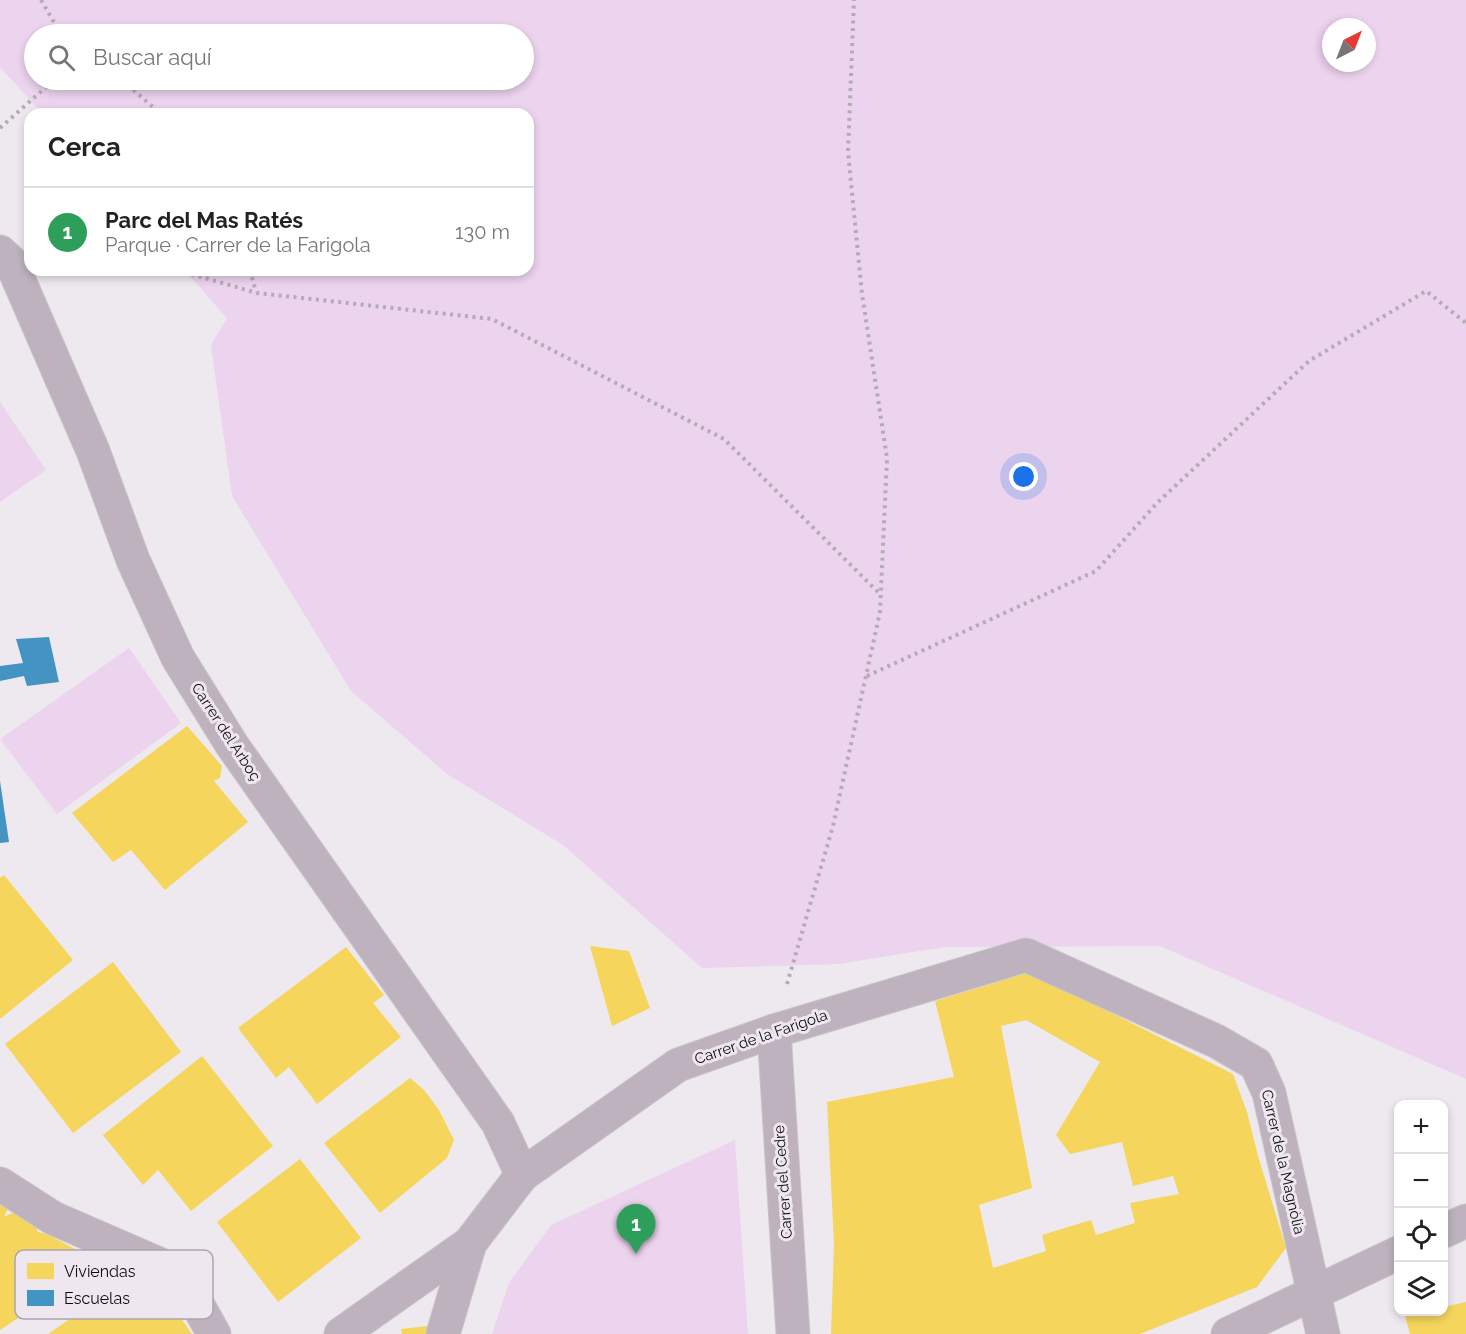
<!DOCTYPE html>
<html lang="es">
<meta charset="utf-8">
<style>
:root{--surface:#fff;--page:#f6f6f6;--text:#222;--muted:#767676;--line:#e0e0e0;--accent:#5d595d}
body{margin:0;font-family:Raleway,sans-serif;background:var(--page);color:var(--text)}
.controls{position:absolute;right:18px;bottom:18px;display:grid;overflow:hidden;border-radius:12px;box-shadow:0 3px 9px #0003}
.controls button{width:54px;height:54px;display:grid;place-items:center;padding:0;border:0;border-bottom:2px solid var(--line);background:var(--surface);color:var(--text);font:30px sans-serif}
.compass{position:absolute;left:1322px;top:18px;width:54px;height:54px;border-radius:50%;background:var(--surface);box-shadow:0 3px 9px #0003;rotate:42deg}
.you{position:absolute;left:1024px;top:477px;width:21px;height:21px;margin:-15px;border:4px solid #fff;border-radius:50%;background:#1a73e8;box-shadow:0 0 0 9px #1a73e833}
.badge{display:grid;place-items:center;width:39px;height:39px;border-radius:50%;background:var(--accent);color:#fff;font-size:20px;font-weight:700}
.pin{position:absolute;translate:-50% -50px;filter:drop-shadow(0 2px 3px #0008)}
.pin::after{content:'';position:absolute;top:32px;width:21px;height:18px;background:inherit;clip-path:polygon(0 0,100% 0,50% 100%)}
.list{margin:0;padding:0;list-style:none}
h2{display:flex;justify-content:space-between;align-items:center;height:78px;margin:0;padding:0 24px;font-size:26px}
h2 small{font-size:20px;font-weight:400;color:var(--muted)}
.list li{display:grid;grid-template-columns:39px 1fr auto;gap:18px;align-items:center;box-sizing:border-box;height:90px;padding:0 24px;border-top:2px solid var(--line)}
.list b{display:block;font-size:22px;white-space:nowrap}
.list p{margin:0;font-size:20px;white-space:nowrap;color:var(--muted)}
.list em{font-size:20px;font-style:normal;color:var(--muted)}
.icon{flex:none;width:33px;height:33px;fill:none;stroke:currentColor;stroke-width:2;stroke-linecap:round;stroke-linejoin:round}
.map{position:relative;flex:none;width:1466px;height:1334px;overflow:hidden}
.search{position:absolute;background:var(--surface);box-shadow:0 3px 9px #0003;left:24px;top:24px;width:510px;height:66px;display:flex;align-items:center;gap:15px;box-sizing:border-box;padding:0 21px;border-radius:33px;color:var(--muted);font-size:22px}
.panel{position:absolute;background:var(--surface);box-shadow:0 3px 9px #0003;left:24px;top:108px;width:510px;height:168px;border-radius:18px}
.map>svg:first-child{display:block}
.green{fill:#ecd3ee;fill-rule:evenodd}
.homes{fill:#f6d55c;fill-rule:evenodd}
.schools{fill:#4393c3}
.lines{fill:none;stroke-linecap:round;stroke-linejoin:round}
.minor-casing{stroke:#c9c6c9;stroke-width:35}
.path{stroke:#b4acb4;stroke-width:4;stroke-dasharray:3 4.5;stroke-linecap:butt}
.minor{stroke:#bdb2be;stroke-width:33}
.labels{text-anchor:middle;stroke-width:6;stroke-linejoin:round;paint-order:stroke}
.street-label{font-size:15px;fill:#0f0c0f;stroke:#efe7f0}
.key{fill:#efe7f0;stroke:#aca5ac;stroke-width:1.5}
.key-label{font-size:16px;fill:#0f0c0f}
</style>
<div class="map">
<svg width="1466" height="1334" viewBox="0 0 1466 1334">
<rect width="100%" height="100%" fill="#eee9ee"/>
<!-- green -->
<g class="green">
<path d="M 0,0 L 1466,0 L 1466,1079 L 1160,946 L 945,947 L 838,964 L 702,968 L 563,845 L 447,774 L 351,691 L 232,496 L 211,345 L 227,318 L 184,270 L 528,270 L 528,114 L 43,114 L 0,67 ZM 1331,27 L 1367,27 L 1367,63 L 1331,63 ZM 34,34 L 524,34 L 524,80 L 34,80 Z"/>
<path d="M 0,402 L 46,470 L 0,502 Z"/>
<path d="M 129,648 L 181,723 L 57,814 L 0,739 Z"/>
<path d="M 735,1140 L 748,1334 L 492,1334 L 509,1283 L 551,1225 Z"/>
</g>
<!-- homes -->
<g class="homes">
<path d="M 187,726 L 222,766 L 220,778 L 214,781 L 248,822 L 165,890 L 131,850 L 113,862 L 72,813 Z"/>
<path d="M 4,875 L 73,960 L 0,1019 L 0,878 Z"/>
<path d="M 590,946 L 629,951 L 650,1008 L 612,1026 Z"/>
<path d="M 346,947 L 384,995 L 373,1003 L 401,1037 L 317,1104 L 289,1067 L 276,1078 L 238,1028 Z"/>
<path d="M 113,962 L 181,1052 L 73,1133 L 5,1044 Z"/>
<path d="M 1030,972 L 1233,1074 L 1247,1112 L 1258,1156 L 1286,1248 L 1257,1287 L 1140,1334 L 831,1334 L 834,1245 L 827,1102 L 954,1077 L 935,1001 ZM 1026,1020 L 1100,1062 L 1056,1135 L 1070,1154 L 1122,1142 L 1133,1186 L 1173,1176 L 1179,1194 L 1130,1203 L 1135,1223 L 1096,1235 L 1091,1220 L 1042,1235 L 1046,1251 L 993,1268 L 979,1205 L 1032,1188 L 1001,1026 Z"/>
<path d="M 202,1056 L 273,1146 L 191,1211 L 158,1170 L 143,1185 L 103,1135 Z"/>
<path d="M 410,1078 L 424,1090 L 439,1110 L 454,1140 L 447,1158 L 380,1213 L 324,1143 Z"/>
<path d="M 300,1159 L 361,1238 L 278,1302 L 217,1222 Z"/>
<path d="M 0,1204 L 8,1208 L 4,1217 L 20,1209 L 25,1220 L 31,1218 L 38,1232 L 47,1234 L 101,1263 L 106,1271 L 118,1263 L 126,1275 L 133,1273 L 148,1295 L 159,1287 L 192,1334 L 48,1334 L 90,1305 L 74,1281 L 0,1330 Z"/>
<path d="M 1466,1302 L 1466,1334 L 1410,1334 L 1405,1315 L 1423,1312 L 1444,1312 L 1444,1307 Z"/>
<path d="M 427,1326 L 428,1334 L 402,1334 L 401,1329 Z"/>
</g>
<!-- schools -->
<g class="schools">
<path d="M 49,637 L 59,682 L 27,686 L 24,676 L 0,681 L 0,666 L 23,663 L 16,639 Z"/>
<path d="M 0,781 L 9,842 L 0,843 Z"/>
</g>
<g class="lines">
<!-- minor casing -->
<g class="minor-casing">
<g id="minor">
<path d="M 0,252 L 11,262 L 93,451 L 133,560 L 178,658 L 232,745 L 498,1123 L 522,1175"/>
<path d="M 774,1031 L 793,1334"/>
<path d="M 0,1184 L 53,1218 L 159,1264 L 182,1285 L 200,1309 L 214,1334"/>
<path d="M 1444,1231 L 1466,1221"/>
<path d="M 341,1334 L 470,1243 L 522,1175 L 678,1065 L 774,1031 L 1026,955 L 1216,1041 L 1256,1064 L 1269,1093 L 1323,1334"/>
<path d="M 443,1334 L 470,1243"/>
<path d="M 1228,1334 L 1398,1253"/>
</g>
</g>
<!-- path -->
<g class="path">
<path d="M 41,0 L 61,34"/>
<path d="M 122,80 L 161,114"/>
<path d="M 0,128 L 54,80"/>
<path d="M 177,270 L 257,293 L 492,319 L 724,439 L 881,595"/>
<path d="M 250,270 L 256,292"/>
<path d="M 867,676 L 1096,571 L 1158,502 L 1309,361 L 1426,291 L 1466,323"/>
<path d="M 787,984 L 833,826 L 880,612 L 887,458 L 862,294 L 848,152 L 854,0"/>
</g>
<!-- minor -->
<use href="#minor" class="minor"/>
</g>
<g class="labels">
<!-- street labels -->
<g class="street-label">
<text transform="translate(226 732) rotate(57)" y="5">Carrer del Arboç</text>
<text transform="translate(761 1037) rotate(-19)" y="5">Carrer de la Farigola</text>
<text transform="translate(1283 1162) rotate(77)" y="5">Carrer de la Magnòlia</text>
<text transform="translate(783 1182) rotate(-94)" y="5">Carrer del Cedre</text>
</g>
</g>
<!-- legend -->
<rect x="15" y="1250" width="198" height="69" rx="9" class="key"/>
<rect x="27" y="1263" width="27" height="16" fill="#f6d55c"/>
<rect x="27" y="1290" width="27" height="16" fill="#4393c3"/>
<g class="key-label">
<text x="64" y="1277">Viviendas</text>
<text x="64" y="1304">Escuelas</text>
</g>
</svg>
<div class="controls">
<button>+</button>
<button>−</button>
<button><svg class="icon" aria-label="locate" viewBox="0 0 24 24"><circle cx="12" cy="12" r="6"/><path d="M12 2v4M12 18v4M2 12h4M18 12h4"/></svg></button>
<button><svg class="icon" aria-label="layers" viewBox="0 0 24 24"><path d="M12 4l9 5-9 5-9-5zM3 14l9 5 9-5"/></svg></button>
</div>
<svg class="compass" viewBox="-18 -18 36 36"><path d="M0-13l5 13h-10z" fill="#e53935"/><path d="M0 13l5-13h-10z" fill="#767676"/></svg>
<div class="you"></div>
<div class="pin badge" style="left:636px;top:1254px;background:#2e9e5b">1</div>
<div class="search"><svg class="icon" aria-label="search" viewBox="0 0 24 24"><circle cx="10" cy="10" r="6"/><path d="M15 15l6 6"/></svg>Buscar aquí</div>
<section class="panel">
<h2>Cerca<small></small></h2>
<ul class="list">
<li><span class="badge" style="background:#2e9e5b">1</span><div><b>Parc del Mas Ratés</b><p>Parque · Carrer de la Farigola</p></div><em>130 m</em></li>
</ul>
</section>
</div>
